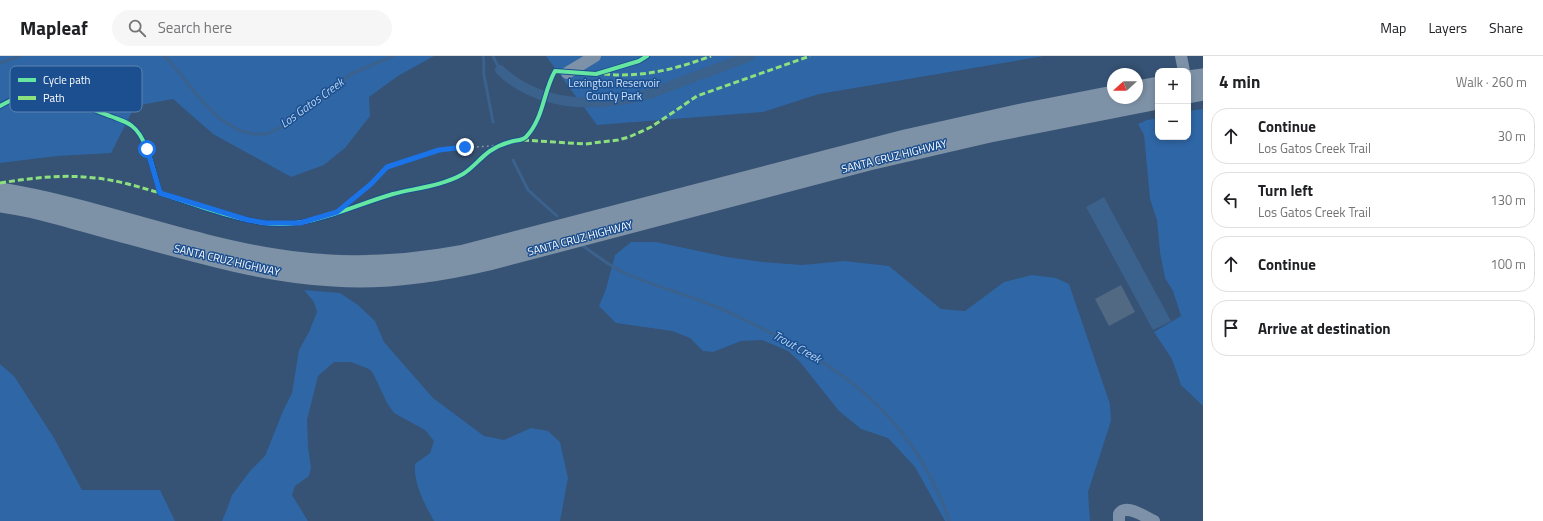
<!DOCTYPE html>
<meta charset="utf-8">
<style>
:root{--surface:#fff;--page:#f6f6f6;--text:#202124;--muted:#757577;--line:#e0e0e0}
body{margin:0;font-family:"Titillium Web",sans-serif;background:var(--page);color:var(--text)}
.controls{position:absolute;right:12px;top:12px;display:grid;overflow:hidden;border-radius:8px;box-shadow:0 2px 6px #0003}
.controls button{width:36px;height:36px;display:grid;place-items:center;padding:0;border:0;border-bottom:1px solid var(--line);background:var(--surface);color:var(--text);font:20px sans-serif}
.compass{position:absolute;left:1107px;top:12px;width:36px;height:36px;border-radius:50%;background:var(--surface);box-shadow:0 2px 6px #0003;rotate:249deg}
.stop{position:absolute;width:12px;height:12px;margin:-9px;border:3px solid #1a73e8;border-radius:50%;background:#fff}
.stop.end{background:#1a73e8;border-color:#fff;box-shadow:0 1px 4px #0008}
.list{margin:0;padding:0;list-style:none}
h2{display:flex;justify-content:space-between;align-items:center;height:52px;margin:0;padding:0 16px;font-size:17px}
h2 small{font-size:13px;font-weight:400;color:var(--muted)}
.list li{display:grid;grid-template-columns:26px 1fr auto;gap:12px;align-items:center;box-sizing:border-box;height:56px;margin:0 8px 8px;padding:0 8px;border:1px solid var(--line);border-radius:16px}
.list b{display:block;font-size:15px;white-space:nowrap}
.list p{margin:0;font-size:13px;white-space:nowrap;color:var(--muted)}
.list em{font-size:13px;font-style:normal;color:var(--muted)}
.icon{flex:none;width:22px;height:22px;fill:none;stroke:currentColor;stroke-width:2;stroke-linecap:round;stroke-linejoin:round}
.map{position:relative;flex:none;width:1203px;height:465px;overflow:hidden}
header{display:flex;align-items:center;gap:24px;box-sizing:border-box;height:56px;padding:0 20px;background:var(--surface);border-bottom:1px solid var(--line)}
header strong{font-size:19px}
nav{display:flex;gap:22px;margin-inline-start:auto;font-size:14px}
.search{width:280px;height:36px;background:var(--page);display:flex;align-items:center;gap:10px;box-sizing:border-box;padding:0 14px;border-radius:22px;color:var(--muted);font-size:15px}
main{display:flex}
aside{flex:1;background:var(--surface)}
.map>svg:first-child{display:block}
.green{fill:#2f66a5}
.water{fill:#3b618d}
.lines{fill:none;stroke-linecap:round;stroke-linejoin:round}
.stream{stroke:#3b618d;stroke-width:3}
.canal{stroke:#3b618d;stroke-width:10}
.building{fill:#526984}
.path{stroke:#7d92a8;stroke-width:1.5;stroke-dasharray:2 3;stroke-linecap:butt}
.minor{stroke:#7d92a8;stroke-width:12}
.highway{stroke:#7e92a7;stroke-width:17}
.quiet{stroke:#8de07e;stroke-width:3;stroke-dasharray:6 3;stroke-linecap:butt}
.cycleway-casing{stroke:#1b4f8f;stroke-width:6}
.cycleway{stroke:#66e7a1;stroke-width:4}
.route{stroke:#1a73e8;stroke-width:5}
.labels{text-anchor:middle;stroke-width:3;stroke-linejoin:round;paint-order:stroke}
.park-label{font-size:11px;fill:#cfe3fa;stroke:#1b4f8f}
.street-label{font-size:11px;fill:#fff;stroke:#1b4f8f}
.water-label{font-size:12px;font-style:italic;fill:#b5d3f5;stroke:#1b4f8f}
.key{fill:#1b4f8f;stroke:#5f84b1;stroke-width:1}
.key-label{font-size:11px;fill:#fff}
</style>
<header>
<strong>Mapleaf</strong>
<div class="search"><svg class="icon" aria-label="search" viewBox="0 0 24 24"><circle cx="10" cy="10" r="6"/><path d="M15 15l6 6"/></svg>Search here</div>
<nav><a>Map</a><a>Layers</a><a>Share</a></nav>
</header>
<main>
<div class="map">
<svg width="1203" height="465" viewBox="0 0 1203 465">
<rect width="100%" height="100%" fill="#365274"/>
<!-- green -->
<g class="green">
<path d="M 0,0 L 434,0 L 398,20 L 369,41 L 370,60 L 345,92 L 324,109 L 291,121 L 213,78 L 173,43 L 135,50 L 111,97 L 57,100 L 0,107 Z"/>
<path d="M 546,0 L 1044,0 L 819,38 L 763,56 L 597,69 Z"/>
<path d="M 1203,53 L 1203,350 L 1181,329 L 1172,303 L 1154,276 L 1181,260 L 1173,235 L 1165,222 L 1160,196 L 1157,164 L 1150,143 L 1144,79 L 1138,68 L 1147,64 L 1158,62 L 1158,81 L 1188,81 L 1188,55 Z"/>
<path d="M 631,186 L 656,186 L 727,201 L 762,206 L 802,209 L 844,205 L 889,210 L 941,253 L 965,255 L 1004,226 L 1032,219 L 1056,222 L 1069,228 L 1110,348 L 1111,365 L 1088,436 L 1090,465 L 945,465 L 915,411 L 888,382 L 861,373 L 839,355 L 800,306 L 788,295 L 762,284 L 741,285 L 713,296 L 703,295 L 690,282 L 672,275 L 616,267 L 599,250 L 606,233 L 615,199 Z"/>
<path d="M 304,234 L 340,237 L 358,249 L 375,265 L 384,286 L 433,342 L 484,380 L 504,384 L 531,372 L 548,375 L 560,386 L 568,422 L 560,465 L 434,465 C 425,449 413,427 415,408 L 430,397 L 434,385 L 425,374 L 394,357 L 387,347 L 373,317 L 369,313 L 351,306 L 334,306 L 318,320 L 307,364 L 308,391 L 311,412 L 309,420 L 295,430 L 292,439 L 308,465 L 222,465 L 227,453 L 232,439 L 250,415 L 265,400 L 283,355 L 292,337 L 299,294 L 309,276 L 317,256 L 314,246 Z"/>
<path d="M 0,308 L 14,320 L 54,382 L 82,434 L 160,434 L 175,465 L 0,465 Z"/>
</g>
<!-- water -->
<path class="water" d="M 1104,141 L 1171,265 L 1153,274 L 1086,151 Z"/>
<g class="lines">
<!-- stream -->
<g class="stream">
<path d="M 163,0 L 167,2 L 204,47 L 219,62 L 238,74 L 253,78 L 267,78 L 289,67 L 306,55 L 351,18 L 393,0"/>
<path d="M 483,0 C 485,6 483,12 484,19 C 487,35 490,50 493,66"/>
<path d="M 493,0 L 500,14"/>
<path d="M 0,7 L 20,0"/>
<path d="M 513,104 L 528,134 L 557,160"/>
<path d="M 583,190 C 597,200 612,212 629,219 C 656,231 686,238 714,250 C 728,255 742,263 755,269 C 831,305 895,349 933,426 C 939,439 946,451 949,465"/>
</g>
<!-- canal -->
<path class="canal" d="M 500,14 C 540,52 599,52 649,38 L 750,0"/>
</g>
<!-- building -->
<path class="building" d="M 1121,229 L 1135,256 L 1109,270 L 1095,243 Z"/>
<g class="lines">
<!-- path -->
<path class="path" d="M 337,156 L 371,128 L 387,111 L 439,94 L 501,89"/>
<!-- minor -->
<g class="minor">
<path d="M 1181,0 L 1184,15"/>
<path d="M 567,17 L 595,0"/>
<path d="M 1119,465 L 1119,458 C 1126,447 1145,461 1154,465"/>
</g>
<!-- highway -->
<g class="highway">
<path d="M 1188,23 L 1203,21"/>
<path d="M 1137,33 L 1158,29"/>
<path d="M 1188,39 L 1203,36"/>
<path d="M 0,135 C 93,150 181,186 274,201 C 338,212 400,209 464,197 L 905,82 L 1026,55 L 1113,38"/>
<path d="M 0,148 C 39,153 77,166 115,176 C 187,195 258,218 333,222 C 385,226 438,218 489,206 L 869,106 L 990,78 L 1158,45"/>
</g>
<!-- quiet -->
<g class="quiet">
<path d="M 604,18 C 641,22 677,13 711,0"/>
<path d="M 523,84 L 585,88 L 618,84 L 629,81 L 651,71 L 675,55 L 697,40 L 810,0"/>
<path d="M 0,127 C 32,122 63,118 95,122 C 117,124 139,131 160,137"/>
</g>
<!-- cycleway casing -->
<g class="cycleway-casing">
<path id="cycleway" d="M 0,50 C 12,43 26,36 40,38 C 64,40 87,52 110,60 C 117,63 126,65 132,70 C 148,82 154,119 160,137 C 194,148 229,162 265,167 C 310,173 351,150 393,138 C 416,132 442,130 463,118 C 473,112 480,102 490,95 C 496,91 503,88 510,86 C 515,84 522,85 526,81 C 544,62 543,36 555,15 L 596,18 L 639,5 L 647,0"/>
</g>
<!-- cycleway -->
<use href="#cycleway" class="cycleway"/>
</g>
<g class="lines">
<!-- route -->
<path class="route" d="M 147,93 L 160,137 L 248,164 L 266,167 L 300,167 L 337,156 L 371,128 L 387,111 L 439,94 L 465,91"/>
</g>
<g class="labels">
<!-- park labels -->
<g class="park-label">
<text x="614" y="31">Lexington Reservoir<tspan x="614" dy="13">County Park</tspan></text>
</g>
<!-- street labels -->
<g class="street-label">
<text transform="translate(894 100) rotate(-14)" y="4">SANTA CRUZ HIGHWAY</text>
<text transform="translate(580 182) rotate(-15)" y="4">SANTA CRUZ HIGHWAY</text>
<text transform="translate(227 204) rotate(13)" y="4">SANTA CRUZ HIGHWAY</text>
</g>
<!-- water labels -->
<g class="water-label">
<text transform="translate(312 47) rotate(-36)" y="4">Los Gatos Creek</text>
<text transform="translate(797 291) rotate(29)" y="4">Trout Creek</text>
</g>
</g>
<!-- legend -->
<rect x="10" y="10" width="132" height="46" rx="6" class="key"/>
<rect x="18" y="22" width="18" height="4" fill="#66e7a1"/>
<rect x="18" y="40" width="18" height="4" fill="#8de07e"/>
<g class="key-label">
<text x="43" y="28">Cycle path</text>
<text x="43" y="46">Path</text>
</g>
</svg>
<div class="controls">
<button>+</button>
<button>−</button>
</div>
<svg class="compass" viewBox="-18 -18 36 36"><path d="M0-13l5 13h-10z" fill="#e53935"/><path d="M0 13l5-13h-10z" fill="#757577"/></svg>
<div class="stop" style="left:147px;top:93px"></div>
<div class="stop end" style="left:465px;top:91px"></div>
</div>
<aside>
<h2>4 min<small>Walk · 260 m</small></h2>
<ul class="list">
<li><svg class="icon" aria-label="ahead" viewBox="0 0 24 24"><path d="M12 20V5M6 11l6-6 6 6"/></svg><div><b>Continue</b><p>Los Gatos Creek Trail</p></div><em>30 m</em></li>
<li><svg class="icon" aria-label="left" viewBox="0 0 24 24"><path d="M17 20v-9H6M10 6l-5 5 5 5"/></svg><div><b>Turn left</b><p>Los Gatos Creek Trail</p></div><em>130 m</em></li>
<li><svg class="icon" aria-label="ahead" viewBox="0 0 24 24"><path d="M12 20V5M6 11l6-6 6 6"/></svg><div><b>Continue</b></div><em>100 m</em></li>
<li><svg class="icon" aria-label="arrive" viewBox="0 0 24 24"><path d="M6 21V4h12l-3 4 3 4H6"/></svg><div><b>Arrive at destination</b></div></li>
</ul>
</aside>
</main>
